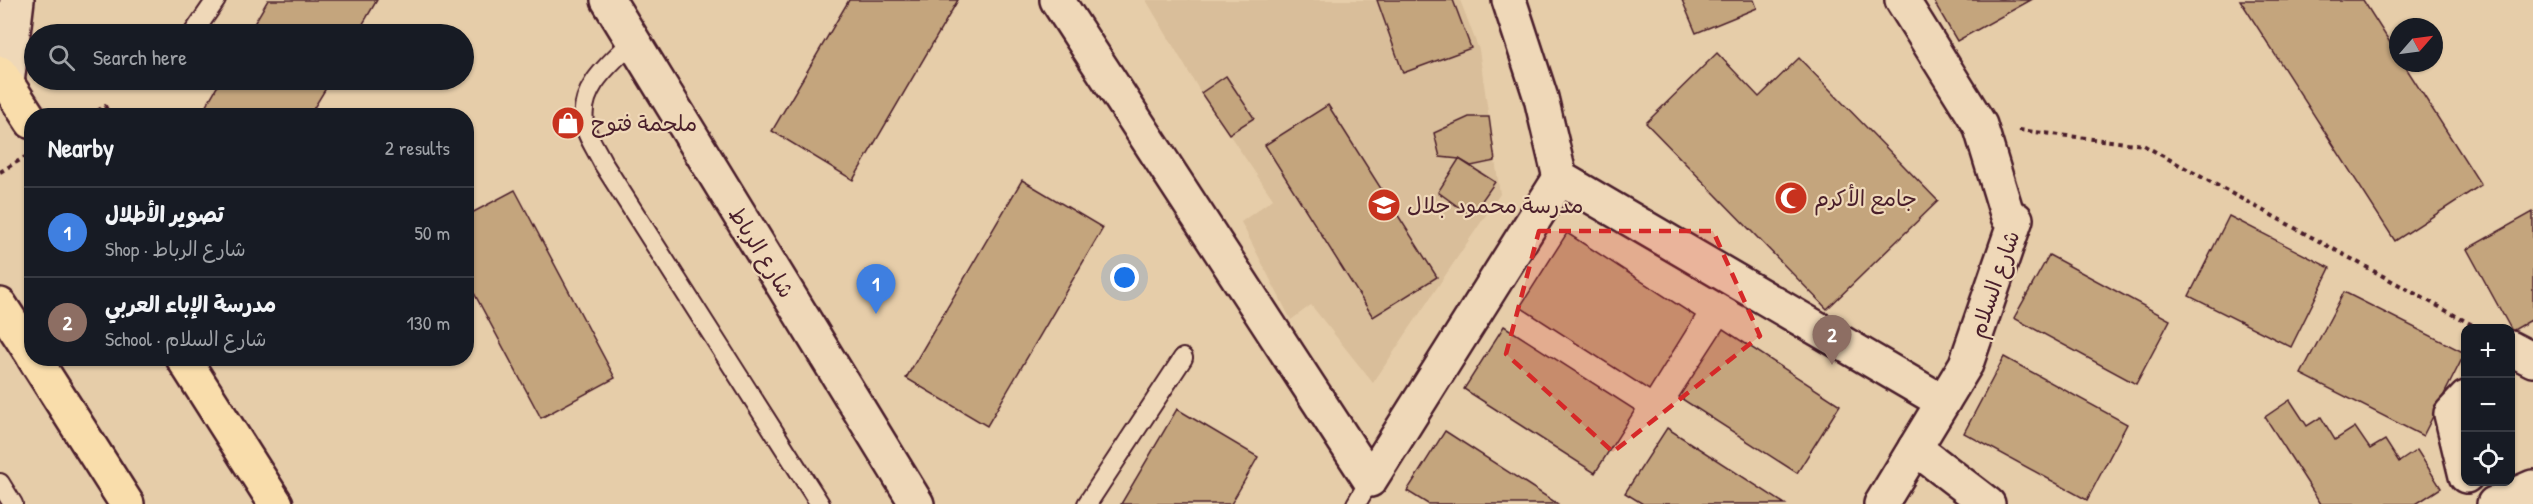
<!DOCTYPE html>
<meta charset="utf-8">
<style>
:root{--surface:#171b24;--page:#242831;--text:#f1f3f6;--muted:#9ea1a6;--line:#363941;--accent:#c8321e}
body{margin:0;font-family:"Patrick Hand","Playpen Sans Arabic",sans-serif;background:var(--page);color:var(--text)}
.controls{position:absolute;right:18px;bottom:18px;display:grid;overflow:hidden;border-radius:12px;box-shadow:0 2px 4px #0004}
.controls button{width:54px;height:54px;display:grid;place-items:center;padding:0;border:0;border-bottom:2px solid var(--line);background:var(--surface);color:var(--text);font:30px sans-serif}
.compass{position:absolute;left:2389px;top:18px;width:54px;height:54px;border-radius:50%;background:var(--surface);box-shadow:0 2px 4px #0004;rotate:62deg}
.you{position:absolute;left:1125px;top:278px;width:21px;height:21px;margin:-15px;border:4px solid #fff;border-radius:50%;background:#1a73e8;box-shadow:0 0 0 9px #1a73e833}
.badge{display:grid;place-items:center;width:39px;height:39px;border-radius:50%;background:var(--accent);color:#fff;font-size:20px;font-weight:700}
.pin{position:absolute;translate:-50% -50px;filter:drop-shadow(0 2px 3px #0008)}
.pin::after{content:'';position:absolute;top:32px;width:21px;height:18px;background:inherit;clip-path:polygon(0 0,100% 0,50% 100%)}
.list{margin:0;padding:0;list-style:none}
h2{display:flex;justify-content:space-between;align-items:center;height:78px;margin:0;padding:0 24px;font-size:26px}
h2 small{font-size:20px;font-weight:400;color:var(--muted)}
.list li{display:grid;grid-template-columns:39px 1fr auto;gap:18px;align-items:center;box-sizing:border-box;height:90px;padding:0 24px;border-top:2px solid var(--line)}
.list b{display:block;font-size:22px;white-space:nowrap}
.list p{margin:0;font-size:20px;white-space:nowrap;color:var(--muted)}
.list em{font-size:20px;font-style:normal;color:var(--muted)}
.icon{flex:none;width:33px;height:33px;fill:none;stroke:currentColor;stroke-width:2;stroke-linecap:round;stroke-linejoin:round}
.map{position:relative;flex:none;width:2533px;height:504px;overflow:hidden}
.search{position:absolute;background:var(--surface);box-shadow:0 2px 4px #0004;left:24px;top:24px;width:450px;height:66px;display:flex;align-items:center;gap:15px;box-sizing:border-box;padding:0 21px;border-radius:33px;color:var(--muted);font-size:22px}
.panel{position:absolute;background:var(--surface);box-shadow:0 2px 4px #0004;left:24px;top:108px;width:450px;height:258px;border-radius:24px}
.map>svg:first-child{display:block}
.built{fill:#d9be9a}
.building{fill:#c4a57d;stroke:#4a1f2b;stroke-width:1.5}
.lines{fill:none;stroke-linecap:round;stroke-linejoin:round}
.lane-casing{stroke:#4a1f2b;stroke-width:22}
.street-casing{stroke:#4a1f2b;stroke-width:38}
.highway-casing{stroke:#4a1f2b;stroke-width:38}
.path{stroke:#4a1f2b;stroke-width:4;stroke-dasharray:4.5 4.5;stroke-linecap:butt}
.lane{stroke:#efd8b8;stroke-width:18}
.street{stroke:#efd8b8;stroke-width:33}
.highway{stroke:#f9ddab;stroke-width:33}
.marked{fill:#d62828;fill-opacity:0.2;stroke:#d62828;stroke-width:4.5;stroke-dasharray:12 8;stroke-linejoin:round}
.labels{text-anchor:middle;stroke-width:4.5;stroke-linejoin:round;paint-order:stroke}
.poi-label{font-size:22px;fill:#4a1f2b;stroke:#efd8b8;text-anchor:start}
.street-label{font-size:22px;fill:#4a1f2b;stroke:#efd8b8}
</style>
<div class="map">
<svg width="2533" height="504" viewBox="0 0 2533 504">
<rect width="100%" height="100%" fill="#e6cda9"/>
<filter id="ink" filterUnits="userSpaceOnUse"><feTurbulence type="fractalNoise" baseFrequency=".0167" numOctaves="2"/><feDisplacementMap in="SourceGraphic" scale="12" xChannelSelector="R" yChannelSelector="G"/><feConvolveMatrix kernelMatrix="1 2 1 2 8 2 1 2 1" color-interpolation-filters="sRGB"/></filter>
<g filter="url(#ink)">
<!-- built -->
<path class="built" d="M 1146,0 L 1460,0 L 1479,50 L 1500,194 L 1373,383 L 1311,305 L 1291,320 L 1241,222 L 1273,199 L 1201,93 Z"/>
<!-- building -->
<g class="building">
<path d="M 268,0 L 377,0 L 357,34 L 248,34 Z"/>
<path d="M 849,0 L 958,0 L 853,180 L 772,131 Z"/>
<path d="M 1377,0 L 1453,0 L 1471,48 L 1403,73 Z"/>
<path d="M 1682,0 L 1754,0 L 1757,8 L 1696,33 Z"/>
<path d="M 1933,0 L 2031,0 L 1957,41 Z"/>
<path d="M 2240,0 L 2363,0 L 2398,55 L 2398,63 L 2403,63 L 2481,185 L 2395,241 Z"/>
<path d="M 1717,53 L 1759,97 L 1799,58 L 1938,201 L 1827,309 L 1646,123 Z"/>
<path d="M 1226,76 L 1254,118 L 1229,134 L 1201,93 Z"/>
<path d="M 221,80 L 331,80 L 309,116 L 200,116 Z"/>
<path d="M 1328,105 L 1437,277 L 1373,317 L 1265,145 Z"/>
<path d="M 1469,117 L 1489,117 L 1495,161 L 1471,166 L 1459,159 L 1440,157 L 1434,133 Z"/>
<path d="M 1459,159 L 1495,182 L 1471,216 L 1438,192 Z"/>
<path d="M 1022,180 L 1103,228 L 987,426 L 906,378 Z"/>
<path d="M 515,190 L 615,378 L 541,418 L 466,278 L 466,216 Z"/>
<path d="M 2533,212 L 2533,319 L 2512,331 L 2467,249 Z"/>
<path d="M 2229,216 L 2330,268 L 2291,347 L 2189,296 Z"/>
<path d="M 1567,233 L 1695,316 L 1649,390 L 1520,307 Z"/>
<path d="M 2049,255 L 2170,320 L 2136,384 L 2014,318 Z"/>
<path d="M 2344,292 L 2465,353 L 2423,436 L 2301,374 Z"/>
<path d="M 1504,326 L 1635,410 L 1595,473 L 1464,389 Z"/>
<path d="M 1723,329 L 1840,405 L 1797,473 L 1679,397 Z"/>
<path d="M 2004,357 L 2127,424 L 2087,500 L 1964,433 Z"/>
<path d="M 2290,400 L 2307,426 L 2321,417 L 2335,440 L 2355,427 L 2370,449 L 2385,440 L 2399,462 L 2417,450 L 2441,488 L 2416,504 L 2321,504 L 2265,417 Z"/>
<path d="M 1177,409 L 1258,457 L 1231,504 L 1121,504 Z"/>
<path d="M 1667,428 L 1785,504 L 1643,504 L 1625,493 Z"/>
<path d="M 1445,431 L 1558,504 L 1428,504 L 1407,491 Z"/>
</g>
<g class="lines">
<!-- lane casing -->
<g class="lane-casing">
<g id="lane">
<path d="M 194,32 L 216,0"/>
<path d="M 633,41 C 611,63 579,87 584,122 C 586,136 598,152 604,165 L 820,504"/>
<path d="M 0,483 L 13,504"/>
<path d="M 1087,504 L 1183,358"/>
<path d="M 1356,504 L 1370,480"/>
</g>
</g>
<!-- street casing -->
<g class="street-casing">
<g id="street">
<path d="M 608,0 L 917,504"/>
<path d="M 1057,0 L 1370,480 L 1560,178"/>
<path d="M 1509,0 L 1541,98 L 1560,178 L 1943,402"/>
<path d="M 7,83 L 17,0"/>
<path d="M 2510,348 L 2533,360"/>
<path d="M 2466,398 L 2451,414 L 2466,476"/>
<path d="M 1915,448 L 1988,504"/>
<path d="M 1881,504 L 1966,364 L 2016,219 L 2008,217 L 1980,125 L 1902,0"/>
<path d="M 2494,504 L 2533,487"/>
</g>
</g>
<!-- highway casing -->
<g class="highway-casing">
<g id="highway">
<path d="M 0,73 L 32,122"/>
<path d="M 0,305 L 32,354"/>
<path d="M 34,358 L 127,504"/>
<path d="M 183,358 L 276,504"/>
</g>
</g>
<!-- path -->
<g class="path">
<path d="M 90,116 L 105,106 L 110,116"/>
<path d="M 2019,130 L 2143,145 L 2478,328"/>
<path d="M 0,172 L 25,157"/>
</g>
<!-- lane -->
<use href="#lane" class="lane"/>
<!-- street -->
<use href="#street" class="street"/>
<!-- highway -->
<use href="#highway" class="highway"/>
</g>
</g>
<!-- marked area -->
<path class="marked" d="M 1539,231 L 1713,231 L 1760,336 L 1613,452 L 1506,354 Z"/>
<!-- icons -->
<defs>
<g id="shop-disc" transform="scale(1.725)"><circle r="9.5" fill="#c8321e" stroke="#efd8b8"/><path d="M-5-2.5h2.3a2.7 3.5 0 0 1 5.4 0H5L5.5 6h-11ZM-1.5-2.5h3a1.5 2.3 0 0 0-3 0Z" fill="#fff"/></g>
<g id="mosque-disc" transform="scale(1.725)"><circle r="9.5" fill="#c8321e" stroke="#efd8b8"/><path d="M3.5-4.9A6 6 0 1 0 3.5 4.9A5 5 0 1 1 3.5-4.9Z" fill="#fff"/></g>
<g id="school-disc" transform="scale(1.725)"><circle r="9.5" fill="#c8321e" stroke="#efd8b8"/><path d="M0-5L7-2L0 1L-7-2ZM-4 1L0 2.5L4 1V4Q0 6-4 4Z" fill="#fff"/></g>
</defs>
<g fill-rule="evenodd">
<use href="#shop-disc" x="568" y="123"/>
<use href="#mosque-disc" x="1791" y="198"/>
<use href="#school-disc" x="1384" y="205"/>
</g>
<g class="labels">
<!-- poi labels -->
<g class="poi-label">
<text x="591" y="131">ملحمة فتوح</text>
<text x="1814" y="206">جامع الأكرم</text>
<text x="1407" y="213">مدرسة محمود جلال</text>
</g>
<!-- street labels -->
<g class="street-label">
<text transform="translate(762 252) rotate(58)" y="8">شارع الرباط</text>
<text transform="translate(1994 284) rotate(-71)" y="8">شارع السلام</text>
</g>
</g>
</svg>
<div class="controls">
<button>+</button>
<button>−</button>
<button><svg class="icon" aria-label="locate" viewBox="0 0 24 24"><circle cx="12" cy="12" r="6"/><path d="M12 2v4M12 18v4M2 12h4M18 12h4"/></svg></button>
</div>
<svg class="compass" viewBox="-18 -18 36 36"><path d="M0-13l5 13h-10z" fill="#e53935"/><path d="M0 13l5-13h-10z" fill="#9ea1a6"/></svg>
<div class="you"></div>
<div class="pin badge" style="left:876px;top:314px;background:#3f7fe0">1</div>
<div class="pin badge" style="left:1832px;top:365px;background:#8d6e63">2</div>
<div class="search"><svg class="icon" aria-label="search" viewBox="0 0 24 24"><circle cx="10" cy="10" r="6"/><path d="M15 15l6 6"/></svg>Search here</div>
<section class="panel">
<h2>Nearby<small>2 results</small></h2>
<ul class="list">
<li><span class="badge" style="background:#3f7fe0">1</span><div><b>تصوير الأطلال</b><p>Shop · شارع الرباط</p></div><em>50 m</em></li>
<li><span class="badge" style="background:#8d6e63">2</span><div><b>مدرسة الإباء العربي</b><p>School · شارع السلام</p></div><em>130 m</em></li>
</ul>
</section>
</div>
